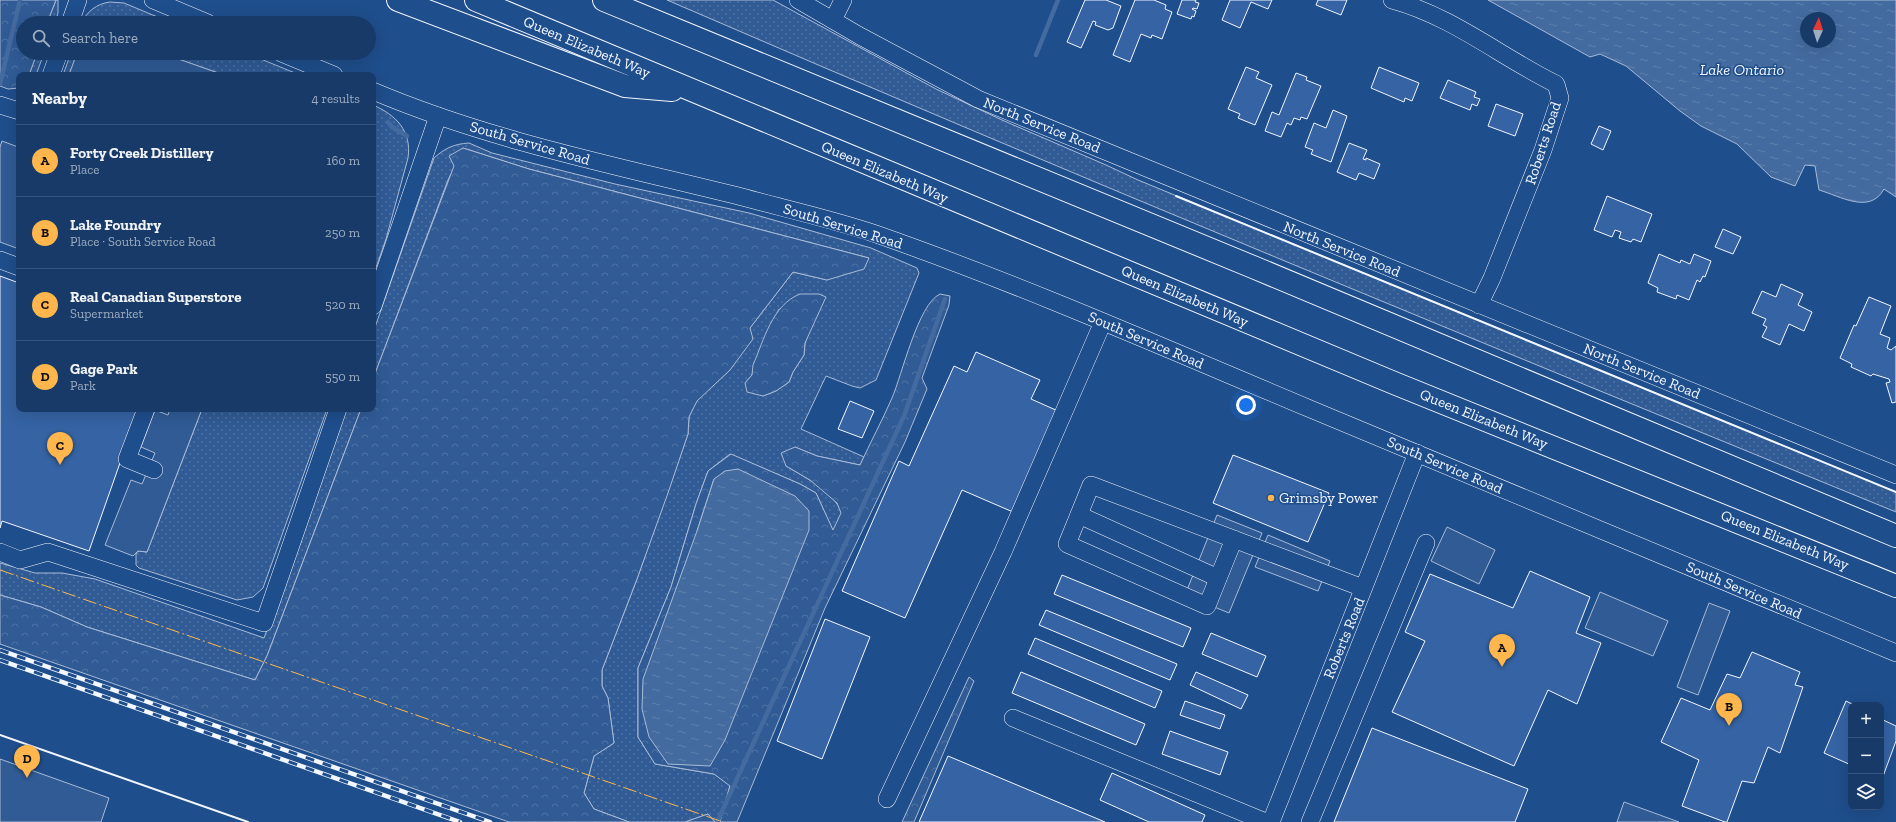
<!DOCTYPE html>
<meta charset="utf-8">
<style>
:root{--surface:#173a69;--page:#244571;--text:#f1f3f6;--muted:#9eadc0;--line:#36547d;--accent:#ffb74d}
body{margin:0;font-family:"Zilla Slab",serif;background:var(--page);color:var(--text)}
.controls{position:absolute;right:12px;bottom:12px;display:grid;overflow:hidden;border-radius:8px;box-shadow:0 4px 16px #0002}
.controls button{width:36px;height:36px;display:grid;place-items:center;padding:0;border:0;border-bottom:1px solid var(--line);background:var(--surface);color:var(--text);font:20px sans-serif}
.compass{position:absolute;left:1800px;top:12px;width:36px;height:36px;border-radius:50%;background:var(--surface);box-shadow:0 4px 16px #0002;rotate:4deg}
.you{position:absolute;left:1246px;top:405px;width:14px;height:14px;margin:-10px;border:3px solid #fff;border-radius:50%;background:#1a73e8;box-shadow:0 0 0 6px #1a73e833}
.badge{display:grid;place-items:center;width:26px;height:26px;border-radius:50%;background:var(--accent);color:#111;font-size:13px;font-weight:700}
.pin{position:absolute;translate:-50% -33px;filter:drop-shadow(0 1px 2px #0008)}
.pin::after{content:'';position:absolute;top:21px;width:14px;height:12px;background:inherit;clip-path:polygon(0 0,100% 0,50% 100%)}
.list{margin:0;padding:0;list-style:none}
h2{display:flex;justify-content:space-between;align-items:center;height:52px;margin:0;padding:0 16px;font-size:17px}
h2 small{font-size:13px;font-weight:400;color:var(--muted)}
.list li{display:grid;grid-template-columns:26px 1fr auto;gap:12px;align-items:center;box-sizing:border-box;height:72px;padding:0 16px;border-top:1px solid var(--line)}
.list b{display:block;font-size:15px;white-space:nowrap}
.list p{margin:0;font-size:13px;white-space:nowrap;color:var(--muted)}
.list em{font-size:13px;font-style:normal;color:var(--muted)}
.icon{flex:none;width:22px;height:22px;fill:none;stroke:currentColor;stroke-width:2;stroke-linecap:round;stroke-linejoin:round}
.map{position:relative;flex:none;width:1896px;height:822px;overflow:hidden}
.search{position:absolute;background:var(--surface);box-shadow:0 4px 16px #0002;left:16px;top:16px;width:360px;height:44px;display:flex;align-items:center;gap:10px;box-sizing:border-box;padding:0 14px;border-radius:22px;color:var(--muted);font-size:15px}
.panel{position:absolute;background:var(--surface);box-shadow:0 4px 16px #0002;left:16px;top:72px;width:360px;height:340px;border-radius:8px}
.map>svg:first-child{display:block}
.grass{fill:url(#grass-dots);stroke:#a8bbd7;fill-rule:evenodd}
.forest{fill:url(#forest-crowns);stroke:#a8bbd7;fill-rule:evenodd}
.built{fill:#305b95;stroke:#a8bbd7}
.water{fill:url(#water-ripples);stroke:#a8bbd7;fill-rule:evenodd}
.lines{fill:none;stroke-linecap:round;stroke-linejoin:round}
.stream{stroke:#446ba0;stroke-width:4.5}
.building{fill:#3563a3;stroke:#f2f6ff}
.minor-casing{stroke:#f2f6ff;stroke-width:18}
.highway-casing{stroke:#f2f6ff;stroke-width:24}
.minor{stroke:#1f4e8c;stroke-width:17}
.highway{stroke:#1f4e8c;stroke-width:22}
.rail-casing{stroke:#f2f6ff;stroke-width:4.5}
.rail{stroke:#1f4e8c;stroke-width:3;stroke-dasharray:9;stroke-linecap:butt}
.wall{stroke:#f2f6ff;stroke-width:2}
.power{stroke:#ffb74d;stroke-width:1;stroke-dasharray:14 3 2 3;stroke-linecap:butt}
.poi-dot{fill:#ffb74d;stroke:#1f4e8c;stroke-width:1.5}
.labels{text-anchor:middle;stroke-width:3;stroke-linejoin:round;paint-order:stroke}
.street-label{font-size:15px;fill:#f2f6ff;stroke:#1f4e8c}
.poi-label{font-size:15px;fill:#f2f6ff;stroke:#1f4e8c;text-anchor:start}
.water-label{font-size:16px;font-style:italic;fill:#f2f6ff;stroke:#1f4e8c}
</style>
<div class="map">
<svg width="1896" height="822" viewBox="0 0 1896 822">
<defs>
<pattern id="grass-dots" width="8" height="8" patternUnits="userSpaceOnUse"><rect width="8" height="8" fill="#305b95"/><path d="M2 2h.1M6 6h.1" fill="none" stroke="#4e73a5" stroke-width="1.8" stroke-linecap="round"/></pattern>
<pattern id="forest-crowns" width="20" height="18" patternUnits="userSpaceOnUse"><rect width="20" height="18" fill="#305b95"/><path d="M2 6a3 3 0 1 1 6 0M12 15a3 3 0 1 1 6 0" fill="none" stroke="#4e73a5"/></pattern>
<pattern id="water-ripples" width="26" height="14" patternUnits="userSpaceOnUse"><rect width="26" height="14" fill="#446ba0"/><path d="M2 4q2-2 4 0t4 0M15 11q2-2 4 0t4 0" fill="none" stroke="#5f81ae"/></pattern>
</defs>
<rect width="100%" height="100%" fill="#1f4e8c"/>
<!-- grass -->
<g class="grass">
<path d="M 56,0 L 58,0 L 58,13 L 55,23 L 47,23 Z"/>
<path d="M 667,0 L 773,0 L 936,89 L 1002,120 L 1106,165 L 1138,180 L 1896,492 L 1896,512 C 1485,344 1074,176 667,0 Z"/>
<path d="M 110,2 L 124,3 L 172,23 L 117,23 L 102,18 L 100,23 L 81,23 C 88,11 96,4 110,2 Z"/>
<path d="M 37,53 L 44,53 L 36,75 L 29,75 Z"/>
<path d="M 71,53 L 77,53 L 69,75 L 63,75 Z"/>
<path d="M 161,53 L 246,53 L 300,75 L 224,75 Z"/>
<path d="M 373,105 C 396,115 412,131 408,158 L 386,239 L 373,276 Z"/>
<path d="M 469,143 L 492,153 L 615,184 L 749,213 L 871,248 L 917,268 L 919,273 L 876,380 L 860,388 L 852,386 L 826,376 L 801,429 L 864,457 L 860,465 L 817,456 L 795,447 L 786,466 C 806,478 833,491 842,513 L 833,531 L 816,493 L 800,484 L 730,454 L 708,471 L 696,504 L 671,587 L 638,668 L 638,737 L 655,764 L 714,774 L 730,785 L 720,822 L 715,822 L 708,814 L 685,822 L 629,822 L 594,809 L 584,793 L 594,756 L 614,743 L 608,698 L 602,686 L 602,670 L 637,579 L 688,434 L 689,417 L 696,401 L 730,370 L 750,328 L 793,272 L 827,280 L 869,258 L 529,169 L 463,148 L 448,180 L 373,379 L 373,333 L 434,158 C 445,148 454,144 469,143 ZM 779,309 L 810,330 L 805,343 L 804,355 L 793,372 L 789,382 L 776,391 L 763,396 L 745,383 L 752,375 L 766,335 Z"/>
<path d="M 202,409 L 327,409 L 263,588 L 253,597 L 237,600 L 139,568 L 136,565 L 136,554 L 138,551 L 147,552 Z"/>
<path d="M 346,409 L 361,409 L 267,656 L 255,680 L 87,627 L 41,607 L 0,595 L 0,563 L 35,573 L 62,573 L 95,579 L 264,638 Z"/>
</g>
<!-- forest -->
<g class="forest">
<path d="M 0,0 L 56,0 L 47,23 L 23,23 L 23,53 L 37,53 L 29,75 L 19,75 L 19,88 L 8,89 L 0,86 Z"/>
<path d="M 463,148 L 529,169 L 869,258 L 864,269 L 827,280 L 793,272 L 750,328 L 753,339 L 730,370 L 697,401 L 689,417 L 688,434 L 668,493 L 637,579 L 602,670 L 602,686 L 608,698 L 614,743 L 594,756 L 584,793 L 594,809 L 629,822 L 509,822 L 0,644 L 0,595 L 41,607 L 87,627 L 255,680 L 267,656 L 361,409 L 373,409 L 373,379 L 454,166 L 449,156 Z"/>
<path d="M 800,294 L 819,294 L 826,297 L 805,343 L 804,355 L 793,372 L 789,382 L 776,391 L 763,396 L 747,392 L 745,383 L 752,375 L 753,365 C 764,340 772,305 800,294 Z"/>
<path d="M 940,294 L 950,296 L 949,305 L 922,378 L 927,389 L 905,442 L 825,608 L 737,822 L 720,822 L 730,786 L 714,774 L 655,764 L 638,737 L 638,668 L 671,587 L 696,504 L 708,471 L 731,454 L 800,484 L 816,493 L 833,530 L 841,513 L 837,503 L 810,480 L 786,466 L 781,453 L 795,447 L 817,456 L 860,465 C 870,443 882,421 892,398 C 902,375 918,304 940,294 ZM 738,469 L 697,531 L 714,479 Z"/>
<path d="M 969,677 L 974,681 L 914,822 L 902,822 Z"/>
<path d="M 708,814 L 715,822 L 685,822 Z"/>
</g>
<!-- built -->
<g class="built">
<path d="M 77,53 L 161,53 L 224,75 L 69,75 Z"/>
<path d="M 2,141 L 18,147 L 19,145 L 19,249 L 0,242 L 0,147 Z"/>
<path d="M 170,409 L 202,409 L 147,552 L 138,551 L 133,556 L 105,545 L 131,480 L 142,484 L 155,453 L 141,447 L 155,410 L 168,415 Z"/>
<path d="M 1217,515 L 1262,533 L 1229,613 L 1185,595 Z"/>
<path d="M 1447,527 L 1495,550 L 1479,584 L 1431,561 Z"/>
<path d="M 1268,535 L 1330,561 L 1318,591 L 1255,567 Z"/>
<path d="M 1600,592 L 1668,621 L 1653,656 L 1585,628 Z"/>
<path d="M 1709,603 L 1730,611 L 1698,695 L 1677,687 Z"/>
<path d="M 0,759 L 109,798 L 101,822 L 0,822 Z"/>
<path d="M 1624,802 L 1679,822 L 1617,822 Z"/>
</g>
<!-- water -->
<g class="water">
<path d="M 1488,0 L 1896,0 L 1896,197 L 1884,189 C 1870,215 1840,196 1819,190 L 1815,166 L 1805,165 L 1795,186 L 1771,177 L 1737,144 L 1701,126 L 1680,111 L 1626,66 L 1600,54 L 1590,57 ZM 1806,18 L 1830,18 L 1830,42 L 1806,42 Z"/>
<path d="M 738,469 L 795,496 L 809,511 L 809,530 L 725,740 L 710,766 L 668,764 L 649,737 L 642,709 L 643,679 L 697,531 L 714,479 L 725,471 Z"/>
</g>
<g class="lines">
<!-- stream -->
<g class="stream">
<path d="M 1036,55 L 1058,0"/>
<path d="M 0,84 L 20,0"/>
<path d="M 388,122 L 392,127 L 407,136"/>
<path d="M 718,820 L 904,416 L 945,299"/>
</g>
</g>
<!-- building -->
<g class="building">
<path d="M 1085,0 L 1106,0 L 1121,6 L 1113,28 L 1108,30 L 1095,25 L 1096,22 L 1093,21 L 1081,48 L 1067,42 Z"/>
<path d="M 1135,0 L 1154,0 L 1166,5 L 1165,9 L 1172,12 L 1162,39 L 1152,35 L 1151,38 L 1141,34 L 1130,62 L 1113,55 Z"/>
<path d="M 1182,0 L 1196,0 L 1195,2 L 1199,3 L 1197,9 L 1193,8 L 1192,9 L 1196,11 L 1194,17 L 1192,16 L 1191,19 L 1177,14 Z"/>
<path d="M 1230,0 L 1272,0 L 1268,9 L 1251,2 L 1240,28 L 1222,20 Z"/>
<path d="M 1318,0 L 1347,0 L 1341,15 L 1316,5 Z"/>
<path d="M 1246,67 L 1259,72 L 1256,78 L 1272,85 L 1255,125 L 1238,118 L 1240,114 L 1228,109 Z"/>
<path d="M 1379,67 L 1419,83 L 1412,101 L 1405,98 L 1404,102 L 1371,88 Z"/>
<path d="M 1296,73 L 1307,77 L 1306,80 L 1321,86 L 1307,119 L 1301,117 L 1300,120 L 1294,118 L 1291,125 L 1287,123 L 1281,137 L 1265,131 L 1272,112 L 1279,115 Z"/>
<path d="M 1448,80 L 1476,92 L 1474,97 L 1480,99 L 1477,106 L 1472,104 L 1470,110 L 1440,98 Z"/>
<path d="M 1496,104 L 1523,114 L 1515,136 L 1488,126 Z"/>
<path d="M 1333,110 L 1347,116 L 1331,162 L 1311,154 L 1313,150 L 1305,147 L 1314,123 L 1326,128 Z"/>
<path d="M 1599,126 L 1611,131 L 1603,150 L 1591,144 Z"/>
<path d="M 1349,143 L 1367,150 L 1363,159 L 1366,160 L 1366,158 L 1380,164 L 1374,179 L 1359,173 L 1356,180 L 1337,172 Z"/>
<path d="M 1607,196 L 1652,214 L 1641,242 L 1633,239 L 1631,242 L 1619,238 L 1621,232 L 1615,230 L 1612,237 L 1594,230 Z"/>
<path d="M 1723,229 L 1741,237 L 1733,254 L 1715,247 Z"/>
<path d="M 1659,254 L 1680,263 L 1681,260 L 1690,264 L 1694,254 L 1711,261 L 1705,277 L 1703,276 L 1700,282 L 1697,280 L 1689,300 L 1677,295 L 1676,299 L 1657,292 L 1658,288 L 1648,283 Z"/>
<path d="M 0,276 L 19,283 L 19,409 L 139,409 L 89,551 L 2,521 L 0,528 Z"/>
<path d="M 1781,284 L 1803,294 L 1798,305 L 1812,312 L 1804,331 L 1789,324 L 1780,345 L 1762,337 L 1767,327 L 1763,325 L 1766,319 L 1752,313 L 1762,291 L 1776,297 Z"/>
<path d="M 1869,297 L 1891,306 L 1880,334 L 1890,338 L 1887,348 L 1891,350 L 1896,346 L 1896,402 L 1892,403 L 1886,383 L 1890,382 L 1889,379 L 1873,374 L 1871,376 L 1851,367 L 1852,364 L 1840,358 L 1854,325 L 1856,326 Z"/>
<path d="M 976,352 L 1040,380 L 1031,399 L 1058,411 L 1013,512 L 962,490 L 905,618 L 842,591 L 899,461 L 909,466 L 954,366 L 967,372 Z"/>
<path d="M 850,401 L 874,411 L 862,438 L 838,429 Z"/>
<path d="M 1233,455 L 1329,493 L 1308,542 L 1213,503 Z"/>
<path d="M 1530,571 L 1590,597 L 1576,633 L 1601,643 L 1577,704 L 1548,690 L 1514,766 L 1392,712 L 1425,641 L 1405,632 L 1430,574 L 1513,608 Z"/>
<path d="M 1062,575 L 1191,628 L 1183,647 L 1054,594 Z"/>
<path d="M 1046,610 L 1177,664 L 1170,680 L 1039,625 Z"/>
<path d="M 825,619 L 870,637 L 822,759 L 777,741 Z"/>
<path d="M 1211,633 L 1266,656 L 1257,677 L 1202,654 Z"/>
<path d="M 1035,638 L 1162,691 L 1155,708 L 1028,654 Z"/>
<path d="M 1752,652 L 1800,672 L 1795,685 L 1803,687 L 1780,753 L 1768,747 L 1754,783 L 1742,781 L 1727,822 L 1725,822 L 1682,806 L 1699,760 L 1661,742 L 1681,698 L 1710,710 L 1727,674 L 1740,678 Z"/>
<path d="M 1021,672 L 1145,724 L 1136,745 L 1012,693 Z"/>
<path d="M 1196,672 L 1248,695 L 1241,709 L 1190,685 Z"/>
<path d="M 1185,701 L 1225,715 L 1220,729 L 1180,715 Z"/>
<path d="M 1846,701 L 1854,705 L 1851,705 L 1851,765 L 1824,753 Z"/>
<path d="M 1881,719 L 1896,726 L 1896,741 L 1882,779 Z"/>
<path d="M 1372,728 L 1528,789 L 1515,822 L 1334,822 Z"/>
<path d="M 1170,731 L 1228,752 L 1220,775 L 1162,754 Z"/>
<path d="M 948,756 L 1105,822 L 919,822 Z"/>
<path d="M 1112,773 L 1205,815 L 1202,822 L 1149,822 L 1100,800 Z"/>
</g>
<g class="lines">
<!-- minor casing -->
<g class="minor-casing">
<g id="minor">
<path d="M 153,0 L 208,23"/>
<path d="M 798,0 L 860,36 L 978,99 L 1896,475"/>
<path d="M 1392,0 C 1452,16 1501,57 1556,84 L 1560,98 L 1543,150 L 1492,278 L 1479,305"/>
<path d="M 833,20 L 843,0"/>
<path d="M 70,23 L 78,0"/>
<path d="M 281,53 L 334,75"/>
<path d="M 51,75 L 59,53"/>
<path d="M 373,91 C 491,141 618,166 742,197 C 786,209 832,219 876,234 C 1022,285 1165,348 1308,408 C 1504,490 1700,571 1896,653"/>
<path d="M 0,105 L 19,111"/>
<path d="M 0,260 L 19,267"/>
<path d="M 373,306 L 438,116"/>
<path d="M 146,409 L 127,459 L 154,470"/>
<path d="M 1079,515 L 1218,578"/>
<path d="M 1234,539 L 1207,606 L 1067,544 L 1091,485 L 1363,588"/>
<path d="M 0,552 L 20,560 L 48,552 L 264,623 L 338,409"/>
<path d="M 1013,718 L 1266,822"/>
<path d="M 887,799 L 1003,552 L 1103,322"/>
<path d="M 1271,822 L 1417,453"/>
<path d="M 1310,822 L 1426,543"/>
</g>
</g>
<!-- highway casing -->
<g class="highway-casing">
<g id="highway">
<path d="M 398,0 L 625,86 L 672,90"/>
<path d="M 476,0 L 1394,383 L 1896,586"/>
<path d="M 604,0 L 1253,267 L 1896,536"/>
</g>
</g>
<!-- minor -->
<use href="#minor" class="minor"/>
<!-- highway -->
<use href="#highway" class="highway"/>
<!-- rail casing -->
<g class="rail-casing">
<g id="rail">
<path d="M 0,650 L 490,822"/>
<path d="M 0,660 L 460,822"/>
</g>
</g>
<!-- rail -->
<use href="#rail" class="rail"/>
<!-- wall -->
<g class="wall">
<path d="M 1176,196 L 1896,492"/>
<path d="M 0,735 L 248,822"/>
</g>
<!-- power -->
<path class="power" d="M 0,570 L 723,822"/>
</g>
<!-- markers -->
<circle class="poi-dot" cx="1271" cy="498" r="4"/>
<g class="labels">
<!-- street labels -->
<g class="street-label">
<text transform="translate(587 47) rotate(23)" y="5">Queen Elizabeth Way</text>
<text transform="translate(1042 125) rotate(22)" y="5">North Service Road</text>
<text transform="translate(530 143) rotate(16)" y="5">South Service Road</text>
<text transform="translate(1543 143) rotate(-72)" y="5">Roberts Road</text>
<text transform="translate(885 172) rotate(23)" y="5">Queen Elizabeth Way</text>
<text transform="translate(843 226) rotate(17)" y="5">South Service Road</text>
<text transform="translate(1342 249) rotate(22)" y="5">North Service Road</text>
<text transform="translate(1185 296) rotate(23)" y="5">Queen Elizabeth Way</text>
<text transform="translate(1146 340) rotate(23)" y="5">South Service Road</text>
<text transform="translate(1642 371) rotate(22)" y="5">North Service Road</text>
<text transform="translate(1484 419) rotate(22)" y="5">Queen Elizabeth Way</text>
<text transform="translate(1445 465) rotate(23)" y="5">South Service Road</text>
<text transform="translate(1785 540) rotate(22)" y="5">Queen Elizabeth Way</text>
<text transform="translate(1744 590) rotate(23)" y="5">South Service Road</text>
<text transform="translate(1344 638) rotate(-68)" y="5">Roberts Road</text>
</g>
<!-- poi labels -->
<g class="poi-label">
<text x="1279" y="503">Grimsby Power</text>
</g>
<!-- water labels -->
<g class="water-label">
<text x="1742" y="75">Lake Ontario</text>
</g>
</g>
</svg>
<div class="controls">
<button>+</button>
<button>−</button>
<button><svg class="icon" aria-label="layers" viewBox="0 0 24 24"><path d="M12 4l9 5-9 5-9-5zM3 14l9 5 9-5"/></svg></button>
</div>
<svg class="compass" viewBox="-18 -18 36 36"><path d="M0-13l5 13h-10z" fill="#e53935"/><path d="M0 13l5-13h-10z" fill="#9eadc0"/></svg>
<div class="you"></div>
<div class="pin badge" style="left:1502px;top:667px">A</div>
<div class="pin badge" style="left:1729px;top:726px">B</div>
<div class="pin badge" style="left:60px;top:465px">C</div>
<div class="pin badge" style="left:27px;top:778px">D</div>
<div class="search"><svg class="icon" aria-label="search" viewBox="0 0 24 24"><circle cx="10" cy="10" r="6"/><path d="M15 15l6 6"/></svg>Search here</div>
<section class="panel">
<h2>Nearby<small>4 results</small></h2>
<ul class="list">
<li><span class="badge">A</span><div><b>Forty Creek Distillery</b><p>Place</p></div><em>160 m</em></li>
<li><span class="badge">B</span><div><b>Lake Foundry</b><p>Place · South Service Road</p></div><em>250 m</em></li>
<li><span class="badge">C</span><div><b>Real Canadian Superstore</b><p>Supermarket</p></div><em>520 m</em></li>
<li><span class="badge">D</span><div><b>Gage Park</b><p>Park</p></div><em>550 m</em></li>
</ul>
</section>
</div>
